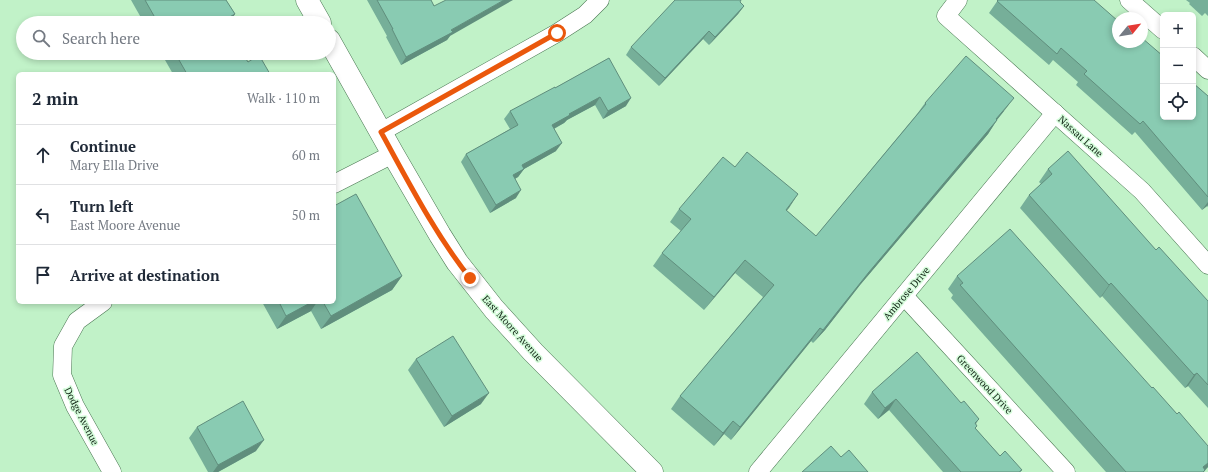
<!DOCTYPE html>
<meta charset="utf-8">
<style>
:root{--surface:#fff;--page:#f6f6f7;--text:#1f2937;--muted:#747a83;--line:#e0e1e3}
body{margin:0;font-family:"PT Serif",serif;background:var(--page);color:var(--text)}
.controls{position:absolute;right:12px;top:12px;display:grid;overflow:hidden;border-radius:6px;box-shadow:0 2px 6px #0003}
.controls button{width:36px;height:36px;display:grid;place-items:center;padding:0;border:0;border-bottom:1px solid var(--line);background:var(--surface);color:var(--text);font:20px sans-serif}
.compass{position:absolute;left:1112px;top:12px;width:36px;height:36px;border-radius:50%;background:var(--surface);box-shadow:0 2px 6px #0003;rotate:60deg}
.stop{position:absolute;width:12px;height:12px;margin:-9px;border:3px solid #ea580c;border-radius:50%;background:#fff}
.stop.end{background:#ea580c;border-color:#fff;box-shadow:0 1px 4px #0008}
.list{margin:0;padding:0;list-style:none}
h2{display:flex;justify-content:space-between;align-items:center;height:52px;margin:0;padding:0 16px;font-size:17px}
h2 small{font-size:13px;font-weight:400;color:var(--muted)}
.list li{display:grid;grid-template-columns:26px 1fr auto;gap:12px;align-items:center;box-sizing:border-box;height:60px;padding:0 16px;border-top:1px solid var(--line)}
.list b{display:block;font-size:15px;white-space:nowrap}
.list p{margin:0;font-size:13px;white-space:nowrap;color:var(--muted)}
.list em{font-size:13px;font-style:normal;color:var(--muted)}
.icon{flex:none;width:22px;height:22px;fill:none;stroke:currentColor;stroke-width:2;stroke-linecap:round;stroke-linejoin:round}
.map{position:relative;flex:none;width:1208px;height:472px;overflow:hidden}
.search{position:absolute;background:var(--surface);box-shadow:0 2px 6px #0003;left:16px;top:16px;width:320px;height:44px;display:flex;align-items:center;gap:10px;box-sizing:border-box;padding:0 14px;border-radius:22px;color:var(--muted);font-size:15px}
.panel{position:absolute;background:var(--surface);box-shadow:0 2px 6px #0003;left:16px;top:72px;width:320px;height:232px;border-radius:6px}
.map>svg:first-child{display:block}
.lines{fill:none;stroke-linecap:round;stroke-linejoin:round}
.minor-casing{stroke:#4a7752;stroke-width:19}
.tertiary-casing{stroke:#4a7752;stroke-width:23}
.minor{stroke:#fff;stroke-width:18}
.tertiary{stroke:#fff;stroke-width:22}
.wall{fill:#76af99}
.shaded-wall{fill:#608e7d}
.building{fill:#89cbb2;stroke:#608e7d}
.route{stroke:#ea580c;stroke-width:5}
.labels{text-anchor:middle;stroke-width:3;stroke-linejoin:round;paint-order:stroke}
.street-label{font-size:10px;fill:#102314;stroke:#d5fddb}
</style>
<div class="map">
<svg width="1208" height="472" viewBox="0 0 1208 472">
<rect width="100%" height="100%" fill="#c1f2c8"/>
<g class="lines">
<!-- minor casing -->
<g class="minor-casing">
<g id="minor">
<path d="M 958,0 L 946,16 L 1142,191 L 1208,265"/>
<path d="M 1129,0 L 1163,30"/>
<path d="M 1193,56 L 1208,70"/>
<path d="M 381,132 L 557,33 L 585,15 L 600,0"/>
<path d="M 334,184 L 393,154"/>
<path d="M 904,296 L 1066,472"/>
<path d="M 103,302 L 77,321 L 63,346 L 62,375 L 75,406 L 112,472"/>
<path d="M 758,472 L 1055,113"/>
</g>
</g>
<!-- tertiary casing -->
<g class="tertiary-casing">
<g id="tertiary">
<path d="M 307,0 L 320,23"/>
<path d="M 329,40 L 393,154 L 440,235 L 457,262 L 494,309 L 533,352 L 652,472"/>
</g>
</g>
<!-- minor -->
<use href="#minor" class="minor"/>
<!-- tertiary -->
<use href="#tertiary" class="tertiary"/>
</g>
<!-- wall -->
<g class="wall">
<path d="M 131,0 L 226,0 L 235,14 L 229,23 L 144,23 Z"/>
<path d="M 367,0 L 431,0 L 450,36 L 447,40 L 401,65 L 386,37 L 387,36 Z"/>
<path d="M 998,0 L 1118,21 L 1208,96 L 1208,207 L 1207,206 L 1202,210 L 1135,132 L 1132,135 L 1076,85 L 1078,82 L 1053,60 L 1049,65 L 989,13 Z"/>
<path d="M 1186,0 L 1208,0 L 1208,16 L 1205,13 L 1202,16 L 1189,4 L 1190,3 Z"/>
<path d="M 740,2 L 744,6 L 738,14 L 709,45 L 703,39 L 659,86 L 626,55 L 631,47 Z"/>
<path d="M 161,53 L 242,53 L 248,62 L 270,74 L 173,74 Z"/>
<path d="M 609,58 L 626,106 L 603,119 L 595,105 L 567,120 L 564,123 L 554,129 L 556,151 L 524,169 L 518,177 L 515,179 L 516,198 L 490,213 L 461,162 L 466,154 L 510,129 L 504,119 L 510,111 L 555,88 Z"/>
<path d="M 925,103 L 1004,111 L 997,120 L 988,134 L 860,285 L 825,330 L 813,343 L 811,341 L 731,440 L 724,434 L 714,446 L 671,409 L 680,396 L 763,297 L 735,273 L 704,310 L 653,266 L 662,253 L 681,231 L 670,222 L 679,209 L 735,167 L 798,194 L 786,210 L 816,236 L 917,114 Z"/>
<path d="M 1048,169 L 1156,250 L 1208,301 L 1208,408 L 1188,386 L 1185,388 L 1102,296 L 1100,298 L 1020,208 L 1029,195 L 1041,184 L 1039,182 Z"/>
<path d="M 402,276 L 392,290 L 321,329 L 311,311 L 277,329 L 262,302 L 334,302 Z"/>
<path d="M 957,276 L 1152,388 L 1177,414 L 1208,446 L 1208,467 L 1207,468 L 1204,472 L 1106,472 L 951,298 L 953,295 L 948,289 Z"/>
<path d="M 416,359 L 481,404 L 444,427 L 408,370 Z"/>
<path d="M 872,392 L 961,403 L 979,419 L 976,424 L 976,429 L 1000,456 L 1022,470 L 1020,472 L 943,472 L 889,410 L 878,419 L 864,404 Z"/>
<path d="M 197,427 L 256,451 L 218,472 L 208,472 L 189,438 Z"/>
</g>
<!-- shaded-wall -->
<g class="shaded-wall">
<path d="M 504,0 L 513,0 L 450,36 L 447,40 L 401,65 L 406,57 L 451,30 Z"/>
<path d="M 744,6 L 738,14 L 709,45 L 715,37 Z"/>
<path d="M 235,14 L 229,23 L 222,23 L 224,20 Z"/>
<path d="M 709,31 L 703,39 L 659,86 L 665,78 Z"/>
<path d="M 600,97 L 595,105 L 567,120 L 564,123 L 546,133 L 552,125 L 569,114 Z"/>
<path d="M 631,98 L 626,106 L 603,119 L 608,111 Z"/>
<path d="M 1014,98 L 1004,111 L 987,132 L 996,119 Z"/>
<path d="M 997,120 L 988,134 L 860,285 L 825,330 L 813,343 L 823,330 L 869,272 Z"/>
<path d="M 562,143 L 556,151 L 524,169 L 518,177 L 507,183 L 513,175 L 522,165 Z"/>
<path d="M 521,190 L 516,198 L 490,213 L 496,205 Z"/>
<path d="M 798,194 L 789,208 L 776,223 L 786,210 Z"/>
<path d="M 1208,202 L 1208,205 L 1207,206 L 1202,210 Z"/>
<path d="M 745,260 L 735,273 L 704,310 L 714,297 Z"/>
<path d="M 402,276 L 392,290 L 321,329 L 331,316 Z"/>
<path d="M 1111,283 L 1102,296 L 1100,298 L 1109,285 Z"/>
<path d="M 312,302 L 317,302 L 311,311 L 277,329 L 286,316 Z"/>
<path d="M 820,328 L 811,341 L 731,440 L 740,427 Z"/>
<path d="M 1197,373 L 1188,386 L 1185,388 L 1194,375 Z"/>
<path d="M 489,393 L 481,404 L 444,427 L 452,416 Z"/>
<path d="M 896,399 L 889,410 L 878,419 L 885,408 Z"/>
<path d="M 733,421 L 724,434 L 714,446 L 723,433 Z"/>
<path d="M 264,440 L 256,451 L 218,472 L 213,472 L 218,465 Z"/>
<path d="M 1208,463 L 1208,467 L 1203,472 L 1203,467 Z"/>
</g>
<!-- building -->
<g class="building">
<path d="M 145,0 L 226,0 L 235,14 L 224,20 L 225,23 L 158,23 Z"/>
<path d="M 377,0 L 431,0 L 434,6 L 446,0 L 504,0 L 451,30 L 453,32 L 406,57 L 392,29 L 393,29 Z"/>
<path d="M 675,0 L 741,0 L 740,2 L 744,6 L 715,37 L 709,31 L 665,78 L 631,47 Z"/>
<path d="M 998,0 L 1094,0 L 1118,21 L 1118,42 L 1142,42 L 1142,38 L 1163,56 L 1163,117 L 1193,117 L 1193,83 L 1208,96 L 1208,197 L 1143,121 L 1140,124 L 1084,74 L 1087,71 L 1061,48 L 1057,54 L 997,1 Z"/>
<path d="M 175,53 L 242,53 L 248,62 L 259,55 L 270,74 L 187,74 Z"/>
<path d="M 966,56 L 1014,98 L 996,119 L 997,120 L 869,272 L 834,316 L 823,330 L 820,328 L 740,427 L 733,421 L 723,433 L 680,396 L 774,285 L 745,260 L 714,297 L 662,253 L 691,219 L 679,209 L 723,157 L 735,167 L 747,152 L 798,194 L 786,210 L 816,236 L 926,104 L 925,103 Z"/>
<path d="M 609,58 L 631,98 L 608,111 L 600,97 L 569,114 L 570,115 L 552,125 L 562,143 L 522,165 L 524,169 L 513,175 L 521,190 L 496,205 L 466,154 L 518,125 L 510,111 L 555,87 L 555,88 Z"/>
<path d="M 1068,151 L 1156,250 L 1159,247 L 1208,301 L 1208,385 L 1197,373 L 1194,375 L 1111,283 L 1109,285 L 1029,195 L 1052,174 L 1048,169 Z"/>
<path d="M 356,194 L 402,276 L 331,316 L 323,302 L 334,302 L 334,206 Z"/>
<path d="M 1010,229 L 1152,388 L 1153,387 L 1177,414 L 1179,412 L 1208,446 L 1208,463 L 1203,467 L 1205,470 L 1203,472 L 1126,472 L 960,285 L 963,283 L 957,276 Z"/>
<path d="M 279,302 L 312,302 L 286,316 Z"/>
<path d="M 453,336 L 489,393 L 452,416 L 416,359 Z"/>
<path d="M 917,352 L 961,403 L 964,401 L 979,419 L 975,423 L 977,426 L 975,428 L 1000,456 L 1005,451 L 1022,470 L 1020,471 L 1020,472 L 961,472 L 896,399 L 885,408 L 872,392 Z"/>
<path d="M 243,401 L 264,440 L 218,465 L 197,427 Z"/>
<path d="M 831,446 L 841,457 L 849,450 L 868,472 L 802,472 Z"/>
</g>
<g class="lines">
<!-- route -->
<path class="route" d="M 470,278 C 435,234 408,181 381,132 L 557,33"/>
</g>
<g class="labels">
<!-- street labels -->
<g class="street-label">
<text transform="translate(1081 136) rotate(42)" y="4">Nassau Lane</text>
<text transform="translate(906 293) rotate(-50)" y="4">Ambrose Drive</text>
<text transform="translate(513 328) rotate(48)" y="4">East Moore Avenue</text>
<text transform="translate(985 384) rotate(47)" y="4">Greenwood Drive</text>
<text transform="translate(82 416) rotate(63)" y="4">Dodge Avenue</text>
</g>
</g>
</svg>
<div class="controls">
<button>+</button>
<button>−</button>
<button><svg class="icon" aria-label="locate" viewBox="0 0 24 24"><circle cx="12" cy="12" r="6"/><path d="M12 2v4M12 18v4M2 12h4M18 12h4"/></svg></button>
</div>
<svg class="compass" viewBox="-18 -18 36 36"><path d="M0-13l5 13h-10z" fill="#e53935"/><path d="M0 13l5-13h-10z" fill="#747a83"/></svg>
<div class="stop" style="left:557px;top:33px"></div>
<div class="stop end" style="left:470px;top:278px"></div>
<div class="search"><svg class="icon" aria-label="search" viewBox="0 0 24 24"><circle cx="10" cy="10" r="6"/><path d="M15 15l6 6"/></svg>Search here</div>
<section class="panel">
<h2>2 min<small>Walk · 110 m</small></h2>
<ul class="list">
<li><svg class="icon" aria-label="ahead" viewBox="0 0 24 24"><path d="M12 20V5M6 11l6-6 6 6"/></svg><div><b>Continue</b><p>Mary Ella Drive</p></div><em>60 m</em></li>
<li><svg class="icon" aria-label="left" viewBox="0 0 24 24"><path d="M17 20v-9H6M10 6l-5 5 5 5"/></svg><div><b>Turn left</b><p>East Moore Avenue</p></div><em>50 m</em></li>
<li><svg class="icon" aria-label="arrive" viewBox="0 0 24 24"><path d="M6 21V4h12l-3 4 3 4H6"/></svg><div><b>Arrive at destination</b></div></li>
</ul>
</section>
</div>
